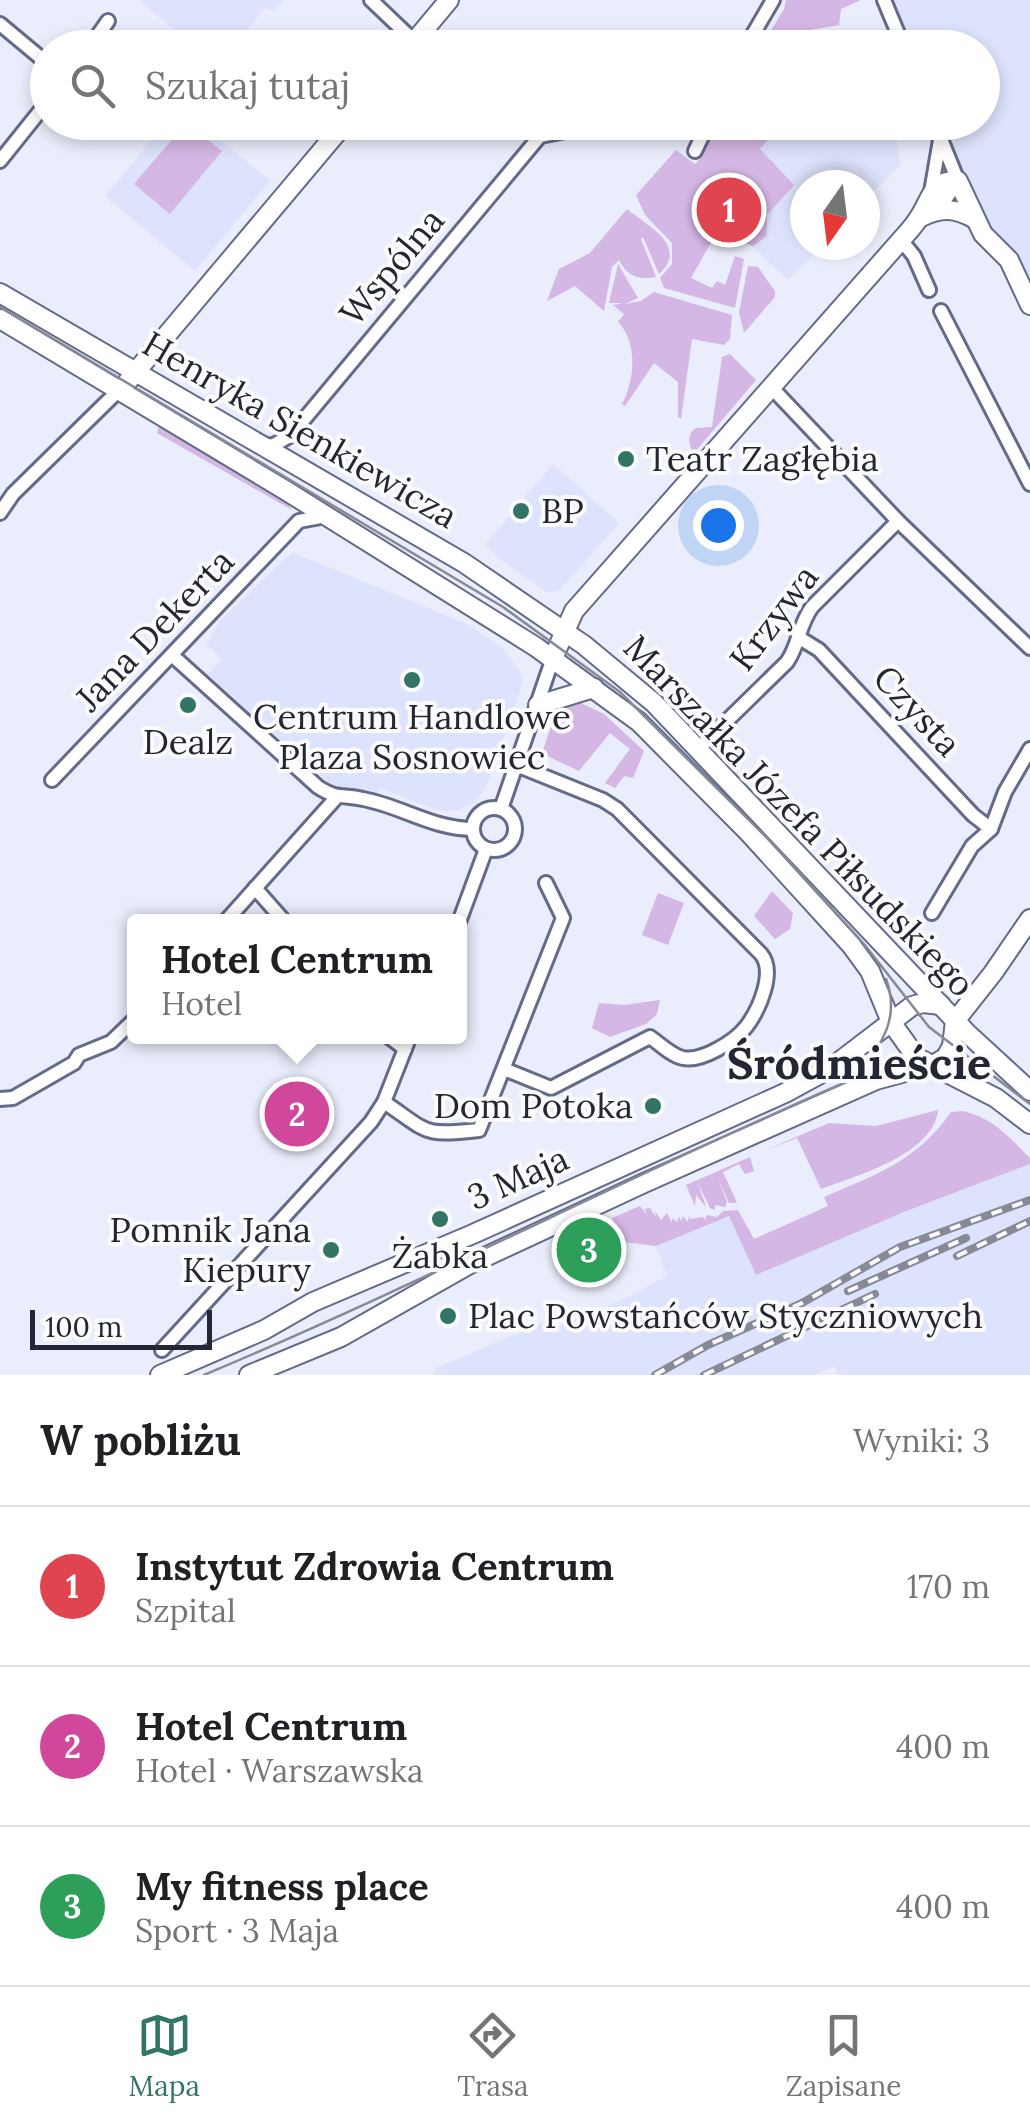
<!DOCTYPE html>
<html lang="pl">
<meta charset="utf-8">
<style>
:root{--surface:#fff;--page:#f6f6f6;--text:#202124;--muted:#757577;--line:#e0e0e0;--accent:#327465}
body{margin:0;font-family:Lora,serif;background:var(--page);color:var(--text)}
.compass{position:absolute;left:790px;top:170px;width:90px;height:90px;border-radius:50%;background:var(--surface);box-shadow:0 5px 15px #0003;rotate:194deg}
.scale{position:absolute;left:30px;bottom:25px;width:182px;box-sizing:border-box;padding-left:10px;border:5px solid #232633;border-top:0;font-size:28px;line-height:35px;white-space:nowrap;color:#232633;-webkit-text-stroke:8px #fbfbfb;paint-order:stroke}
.you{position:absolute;left:718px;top:525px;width:35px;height:35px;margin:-25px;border:8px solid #fff;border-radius:50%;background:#1a73e8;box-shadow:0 0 0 15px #1a73e833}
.badge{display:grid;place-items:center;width:65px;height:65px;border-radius:50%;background:var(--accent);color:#fff;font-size:32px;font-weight:700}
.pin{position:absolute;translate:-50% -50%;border:5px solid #fff;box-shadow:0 2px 10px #0006}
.popup{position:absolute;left:127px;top:914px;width:340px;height:130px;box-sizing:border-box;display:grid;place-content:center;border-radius:10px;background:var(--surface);filter:drop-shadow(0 2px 8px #0005);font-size:32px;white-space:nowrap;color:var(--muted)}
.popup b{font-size:38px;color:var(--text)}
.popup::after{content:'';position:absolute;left:50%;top:100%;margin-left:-20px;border:20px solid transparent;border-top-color:var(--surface)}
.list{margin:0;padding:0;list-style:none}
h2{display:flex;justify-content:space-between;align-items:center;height:130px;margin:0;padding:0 40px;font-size:42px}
h2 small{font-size:32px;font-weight:400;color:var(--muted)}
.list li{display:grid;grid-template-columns:65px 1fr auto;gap:30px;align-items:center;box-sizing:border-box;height:160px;padding:0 40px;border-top:2px solid var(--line)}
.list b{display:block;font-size:38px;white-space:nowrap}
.list p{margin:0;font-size:32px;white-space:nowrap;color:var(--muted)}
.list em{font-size:32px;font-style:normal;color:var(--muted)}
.icon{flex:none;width:55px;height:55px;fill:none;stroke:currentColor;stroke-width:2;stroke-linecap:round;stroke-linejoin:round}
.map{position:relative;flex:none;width:1030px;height:1375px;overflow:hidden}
.search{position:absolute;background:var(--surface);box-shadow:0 5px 15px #0003;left:30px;right:30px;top:30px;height:110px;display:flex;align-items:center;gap:25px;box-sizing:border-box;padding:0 35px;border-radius:55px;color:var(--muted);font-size:38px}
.sheet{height:610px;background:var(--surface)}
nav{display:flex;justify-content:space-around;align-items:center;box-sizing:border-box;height:140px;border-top:2px solid var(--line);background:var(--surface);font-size:28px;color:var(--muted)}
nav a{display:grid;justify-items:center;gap:5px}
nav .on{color:var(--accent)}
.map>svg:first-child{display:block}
.built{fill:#dde3fc}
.green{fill:#d5b7e5}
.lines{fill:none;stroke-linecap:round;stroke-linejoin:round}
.street-casing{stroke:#646b89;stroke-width:18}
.secondary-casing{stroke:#646b89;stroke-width:22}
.street{stroke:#fff;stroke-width:12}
.secondary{stroke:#fff;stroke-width:18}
.tram{stroke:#868996;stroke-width:2.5}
.rail-casing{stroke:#868996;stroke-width:8}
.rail{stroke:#fbfbfb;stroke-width:4;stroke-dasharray:11;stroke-linecap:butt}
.poi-dot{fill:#327465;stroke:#fbfbfb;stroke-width:4}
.labels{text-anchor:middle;stroke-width:8;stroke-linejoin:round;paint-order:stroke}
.street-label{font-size:35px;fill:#232633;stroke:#fbfbfb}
.poi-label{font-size:35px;fill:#232633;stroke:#fbfbfb;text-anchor:start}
.district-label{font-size:45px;font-weight:bold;fill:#232633;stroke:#fbfbfb}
</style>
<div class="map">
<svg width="1030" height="1375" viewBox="0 0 1030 1375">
<rect width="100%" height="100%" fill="#eaedfb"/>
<!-- built -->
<g class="built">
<path d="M 139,0 L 283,0 L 274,11 L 265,8 L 233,47 L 196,48 Z"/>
<path d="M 889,0 L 1030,0 L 1030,286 L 983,224 L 941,123 L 982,122 L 982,48 L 909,47 Z"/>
<path d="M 166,123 L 200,123 L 270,181 L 195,271 L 105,196 Z"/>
<path d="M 755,123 L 894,123 L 901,164 L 865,201 L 865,185 L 805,185 L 805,245 L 823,245 L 788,280 L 747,242 L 756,193 L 725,177 Z"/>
<path d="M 553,464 L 619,523 L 560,590 L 553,592 L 547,592 L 509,566 L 485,545 Z"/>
<path d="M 292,552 L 471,626 L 504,649 L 523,676 L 519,696 L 486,787 L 473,803 L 456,811 L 436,810 L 380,788 L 374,799 L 328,782 L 208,674 L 222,659 L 206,644 L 220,621 Z"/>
<path d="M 1030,1164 L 1030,1375 L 838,1375 L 834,1367 L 814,1375 L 432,1375 L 436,1368 L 552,1319 L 557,1327 L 631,1296 L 667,1276 L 656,1246 L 729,1216 L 757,1274 L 904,1212 Z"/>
</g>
<!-- green -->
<g class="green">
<path d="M 786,0 L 861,0 L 841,9 L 839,25 L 793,33 L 795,47 L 761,47 L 784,9 Z"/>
<path d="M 186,123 L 222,151 L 170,214 L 134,184 Z"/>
<path d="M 717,123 L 801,123 L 778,129 L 760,149 L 794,185 L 767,215 L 767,236 L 753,246 L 734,239 L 748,189 L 736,184 L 726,206 L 721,205 L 711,224 L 729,236 L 727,240 L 713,239 L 691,278 L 712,288 L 717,281 L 725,285 L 735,256 L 744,259 L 735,308 L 664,288 L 660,278 L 672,264 L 672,243 L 645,215 L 636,195 L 676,150 L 695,164 L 703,155 Z"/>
<path d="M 627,209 C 646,225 690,246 659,274 L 643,237 L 641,239 L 656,277 C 637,280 627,276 619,260 L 612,267 L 604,311 L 575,286 L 547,301 L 559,269 L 590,253 Z"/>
<path d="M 618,264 L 638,298 L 625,304 L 641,301 L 654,292 L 732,315 L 730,339 L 724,345 L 692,339 L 681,419 L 678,417 L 678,382 L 654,363 L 625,406 L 622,404 C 635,381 638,342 618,322 L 624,314 L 613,305 L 623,303 L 609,303 Z"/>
<path d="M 748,266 L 758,267 L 775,291 L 775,297 L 744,333 L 739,312 Z"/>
<path d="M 730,354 L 756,380 L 694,453 C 688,446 687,433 696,428 L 712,427 L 722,357 Z"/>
<path d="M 159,424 L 283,497 L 292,510 L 157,433 Z"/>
<path d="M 581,703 L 604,714 L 644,751 L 633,778 L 624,776 L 615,788 L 605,783 L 630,749 L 610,733 L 579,771 L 545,755 L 543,750 C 551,729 554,705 581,703 Z"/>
<path d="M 772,891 L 793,913 L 790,929 L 775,939 L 754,916 Z"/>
<path d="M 658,893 L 684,903 L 668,945 L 642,935 Z"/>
<path d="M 660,1000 L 657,1014 L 646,1024 L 610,1037 L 592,1028 L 599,1003 L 624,1005 Z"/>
<path d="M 938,1110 C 934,1154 856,1176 821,1189 L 797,1138 L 761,1152 L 829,1123 L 876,1126 Z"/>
<path d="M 963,1111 C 993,1118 1009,1137 1030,1158 L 1030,1164 L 904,1212 L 756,1275 L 729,1216 L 656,1246 L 623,1242 L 612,1218 L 640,1206 L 647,1215 L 645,1209 L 650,1208 L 656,1217 L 655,1211 L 661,1220 L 667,1213 L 672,1223 L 672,1218 L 677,1222 L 679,1216 L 681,1221 L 683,1216 L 688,1222 L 689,1216 L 691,1219 L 703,1217 L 705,1220 L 707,1215 L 717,1217 L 723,1211 L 738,1210 L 754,1239 L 828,1206 L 824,1197 C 877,1174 917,1161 951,1112 Z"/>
<path d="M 750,1157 L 754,1171 L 745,1174 L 739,1164 L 723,1172 L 737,1203 L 729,1203 L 718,1179 L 727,1202 L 725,1207 L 715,1205 L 715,1210 L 710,1208 L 698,1183 L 706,1207 L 696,1195 L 695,1206 L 686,1185 Z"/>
</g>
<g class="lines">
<!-- street casing -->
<g class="street-casing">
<g id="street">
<path d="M 371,0 L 414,41"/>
<path d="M 884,0 L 904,48"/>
<path d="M 0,24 L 48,64"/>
<path d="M 89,48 L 108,21"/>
<path d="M 745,48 L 773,0"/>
<path d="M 934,122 L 958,181 L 939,209"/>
<path d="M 540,136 L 566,131 L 576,122"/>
<path d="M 695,151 L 709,122"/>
<path d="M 0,161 L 48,101"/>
<path d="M 931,192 L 940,140"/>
<path d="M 901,240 L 914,256 L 929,290"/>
<path d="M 941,311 L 1030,484"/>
<path d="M 771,387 L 898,521 L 1030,648"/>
<path d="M 263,446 L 274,445 L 291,435 L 540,136 L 543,122"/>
<path d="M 0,513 L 13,494 L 117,392"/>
<path d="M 798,637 L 819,650 L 973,815 L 991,829"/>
<path d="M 173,656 L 318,787 C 338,800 342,794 363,799 C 401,806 433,829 473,829"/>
<path d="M 697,750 L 787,662 C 799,645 799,624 812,607 L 898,521"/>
<path d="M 52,780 L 299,521 L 326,516"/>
<circle cx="494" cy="829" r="21"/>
<path d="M 501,809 L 553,658"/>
<path d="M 255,888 L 285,922"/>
<path d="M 932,913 L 972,846 L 991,829 L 1005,792 L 1030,749"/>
<path d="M 225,922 L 335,799"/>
<path d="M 459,922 L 486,849"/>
<path d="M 388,1036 L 405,1049"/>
<path d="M 504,1069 L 551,1088 L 650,1037 C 660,1044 672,1056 683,1058 C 702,1062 735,1041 746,1027 C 759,1010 776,972 761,954 L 617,809 L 603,800 L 516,765"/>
<path d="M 0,1099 L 13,1098 L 74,1063 L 79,1055 L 111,1042 L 134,1020"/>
<path d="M 384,1102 C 430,1133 421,1136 479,1130 L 563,918 L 546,883"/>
<path d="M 162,1350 L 371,1122 L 384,1102 L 410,1036"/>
</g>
</g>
<!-- secondary casing -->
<g class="secondary-casing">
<g id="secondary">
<path d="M 409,48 L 449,0"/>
<path d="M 921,217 C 942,207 955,208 975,219"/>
<path d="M 0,293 L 464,563 L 584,645 L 654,703 L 967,1033 L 1030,1091"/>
<path d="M 0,319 L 285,490 L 536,647 L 639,722 L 749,833 L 851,945 L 870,971 L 891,1022 L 916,1057 L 996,1098 L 1030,1124"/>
<path d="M 128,381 L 346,122"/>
<path d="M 553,658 L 574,611 L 901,240 C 907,233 914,226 918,219 C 931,201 931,179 958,181 L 983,234 L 1009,260 L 1030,305"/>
<path d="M 538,705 L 594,688"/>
<path d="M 955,1021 L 993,973 L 1030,919"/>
<path d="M 160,1375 L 264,1330 L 313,1302 L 473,1234 L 785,1093 L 831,1068 L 912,1006 L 923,1003 L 941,1005"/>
<path d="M 249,1375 L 341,1337 L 470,1264 L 644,1183 L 876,1080 L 935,1064 L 946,1057 L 952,1046 L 955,1021"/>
</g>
</g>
<!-- street -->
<use href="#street" class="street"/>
<!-- secondary -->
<use href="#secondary" class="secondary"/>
<!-- tram -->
<g class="tram">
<path d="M 0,307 L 503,607 L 620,692 L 778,849 L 864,944 L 929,1027 L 1030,1104"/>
<path d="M 857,1072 C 883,1046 900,1016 886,979"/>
<path d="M 204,1375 C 437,1277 660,1160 893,1062 L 934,1058 L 974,1072"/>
</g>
<!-- rail casing -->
<g class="rail-casing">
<g id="rail">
<path d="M 957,1256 L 1030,1221"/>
<path d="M 848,1291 L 966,1238"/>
<path d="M 655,1375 L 708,1345 L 802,1303 L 900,1247 L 1030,1200"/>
<path d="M 704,1375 L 875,1294"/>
</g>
</g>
<!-- rail -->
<use href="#rail" class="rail"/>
</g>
<!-- markers -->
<g class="poi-dot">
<circle cx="626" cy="459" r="10"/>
<circle cx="521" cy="511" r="10"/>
<circle cx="412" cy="680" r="10"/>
<circle cx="188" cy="705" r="10"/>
<circle cx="653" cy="1106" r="10"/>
<circle cx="440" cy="1219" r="10"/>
<circle cx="331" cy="1250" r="10"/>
<circle cx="448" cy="1316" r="10"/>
</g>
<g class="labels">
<!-- street labels -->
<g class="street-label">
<text transform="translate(392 267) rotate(-50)" y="12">Wspólna</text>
<text transform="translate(300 430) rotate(30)" y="12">Henryka Sienkiewicza</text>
<text transform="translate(774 618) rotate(-53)" y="12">Krzywa</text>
<text transform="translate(155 630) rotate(-46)" y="12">Jana Dekerta</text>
<text transform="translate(917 711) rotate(47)" y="12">Czysta</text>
<text transform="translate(799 816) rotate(46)" y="12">Marszałka Józefa Piłsudskiego</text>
<text transform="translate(518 1178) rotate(-24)" y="12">3 Maja</text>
</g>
<!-- poi labels -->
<g class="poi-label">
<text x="646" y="471">Teatr Zagłębia</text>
<text x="541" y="523">BP</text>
<text x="412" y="729" text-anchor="middle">Centrum Handlowe<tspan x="412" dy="40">Plaza Sosnowiec</tspan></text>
<text x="188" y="754" text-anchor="middle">Dealz</text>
<text x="633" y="1118" text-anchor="end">Dom Potoka</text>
<text x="311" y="1242" text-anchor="end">Pomnik Jana<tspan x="311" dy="40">Kiepury</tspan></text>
<text x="440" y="1268" text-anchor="middle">Żabka</text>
<text x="468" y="1328">Plac Powstańców Styczniowych</text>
</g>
<!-- district labels -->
<g class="district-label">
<text x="859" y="1079">Śródmieście</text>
</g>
</g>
</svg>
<svg class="compass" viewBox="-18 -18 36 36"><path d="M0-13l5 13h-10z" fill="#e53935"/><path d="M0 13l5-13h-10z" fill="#757577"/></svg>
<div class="scale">100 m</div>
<div class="you"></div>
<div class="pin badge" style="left:729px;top:210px;background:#e0444e">1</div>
<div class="pin badge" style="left:297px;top:1114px;background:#d1479c">2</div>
<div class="popup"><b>Hotel Centrum</b>Hotel</div>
<div class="pin badge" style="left:589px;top:1250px;background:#2e9e5b">3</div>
<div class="search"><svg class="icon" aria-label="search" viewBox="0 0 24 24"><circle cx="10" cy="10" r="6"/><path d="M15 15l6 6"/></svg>Szukaj tutaj</div>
</div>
<section class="sheet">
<h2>W pobliżu<small>Wyniki: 3</small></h2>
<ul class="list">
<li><span class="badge" style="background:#e0444e">1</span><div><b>Instytut Zdrowia Centrum</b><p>Szpital</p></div><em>170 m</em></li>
<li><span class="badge" style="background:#d1479c">2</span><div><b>Hotel Centrum</b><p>Hotel · Warszawska</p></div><em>400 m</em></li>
<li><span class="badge" style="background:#2e9e5b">3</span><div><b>My fitness place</b><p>Sport · 3 Maja</p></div><em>400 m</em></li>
</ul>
</section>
<nav>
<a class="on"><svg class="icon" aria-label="map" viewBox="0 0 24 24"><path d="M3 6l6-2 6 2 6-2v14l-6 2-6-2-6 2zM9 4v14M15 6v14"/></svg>Mapa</a>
<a><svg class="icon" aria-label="directions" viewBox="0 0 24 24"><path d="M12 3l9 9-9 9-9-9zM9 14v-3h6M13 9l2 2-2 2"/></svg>Trasa</a>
<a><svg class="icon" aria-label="saved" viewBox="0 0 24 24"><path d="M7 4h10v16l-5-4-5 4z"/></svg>Zapisane</a>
</nav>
